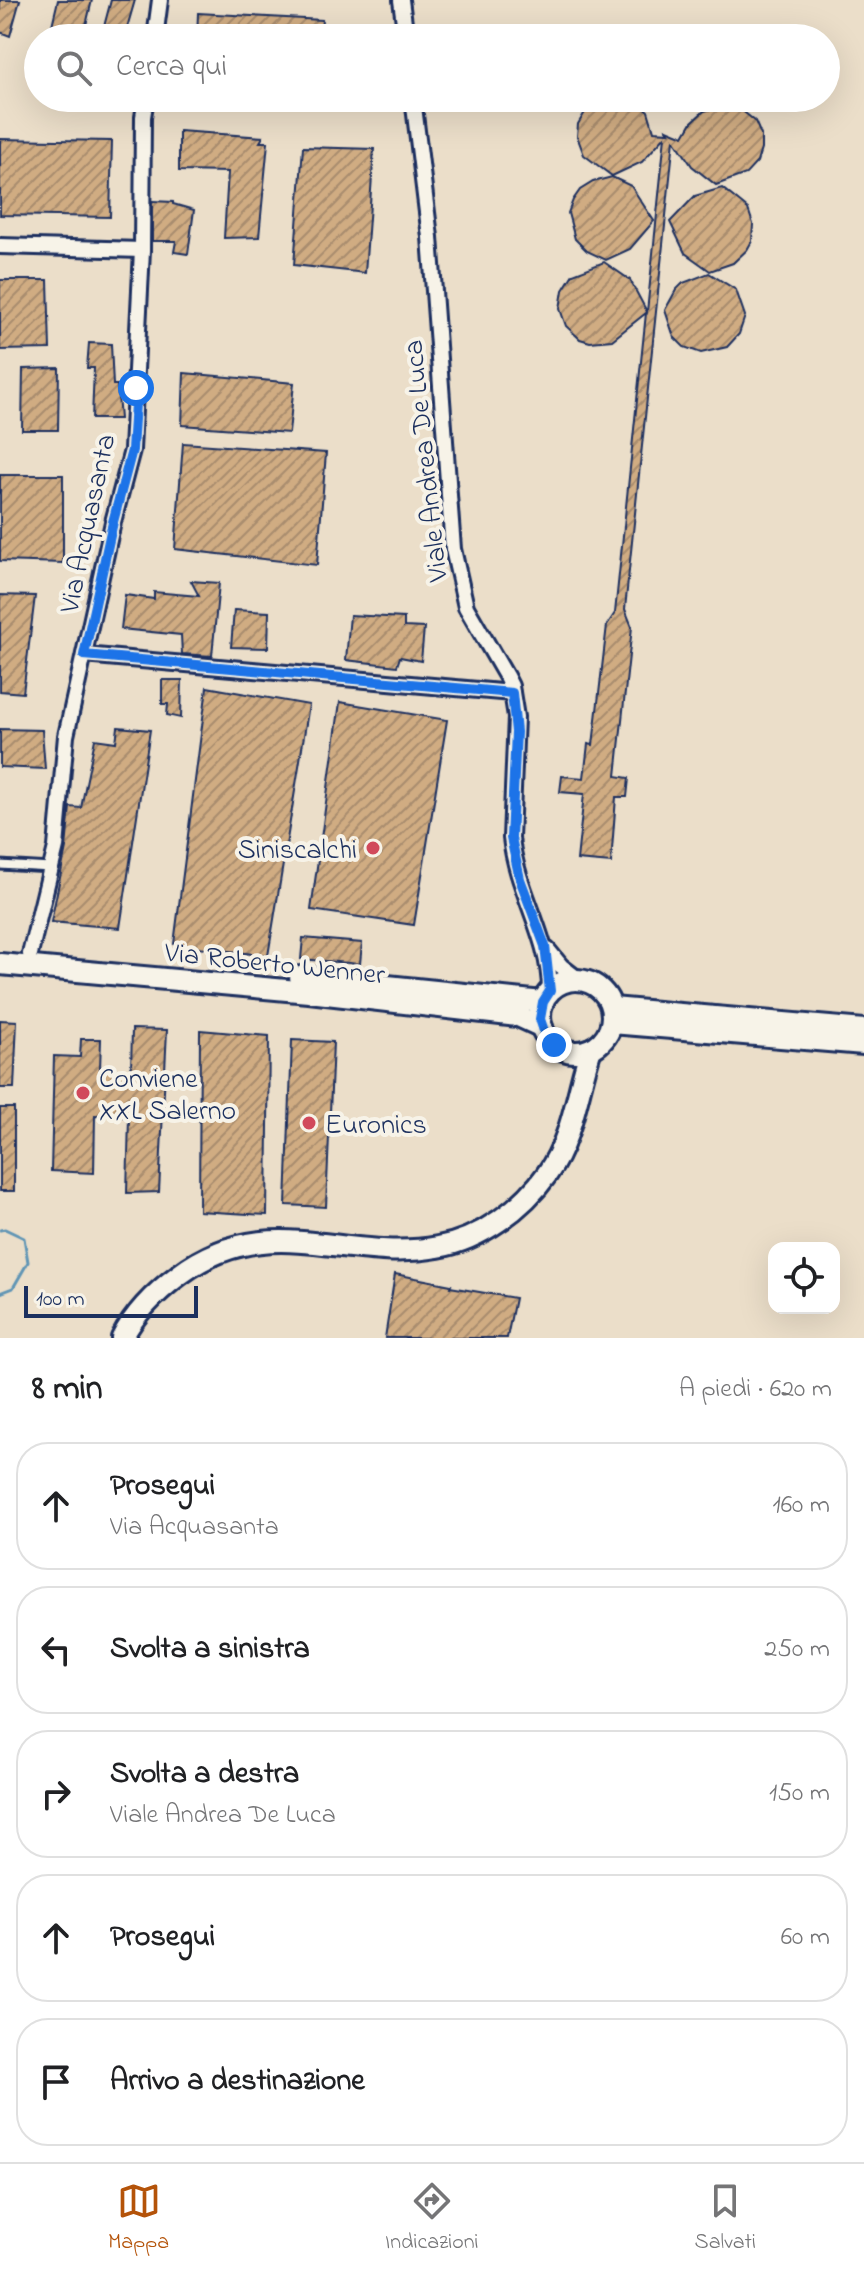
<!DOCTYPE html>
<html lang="it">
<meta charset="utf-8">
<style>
:root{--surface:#fff;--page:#f2f2f2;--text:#202124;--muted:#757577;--line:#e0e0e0;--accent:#b45309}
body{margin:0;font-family:"Indie Flower",sans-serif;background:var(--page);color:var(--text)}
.controls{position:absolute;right:24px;bottom:24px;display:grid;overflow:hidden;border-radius:16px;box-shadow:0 8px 32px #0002}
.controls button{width:72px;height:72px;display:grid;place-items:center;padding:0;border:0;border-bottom:2px solid var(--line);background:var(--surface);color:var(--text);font:40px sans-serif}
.scale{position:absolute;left:24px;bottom:20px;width:174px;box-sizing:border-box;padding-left:8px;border:4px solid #1b2f5e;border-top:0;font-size:22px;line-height:28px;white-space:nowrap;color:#1b2f5e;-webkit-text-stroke:6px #f7f3e8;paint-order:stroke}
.stop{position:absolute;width:24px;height:24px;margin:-18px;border:6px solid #1a73e8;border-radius:50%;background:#fff}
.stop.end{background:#1a73e8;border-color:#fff;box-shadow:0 2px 8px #0008}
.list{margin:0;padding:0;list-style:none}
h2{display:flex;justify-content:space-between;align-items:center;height:104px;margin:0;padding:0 32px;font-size:34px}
h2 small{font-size:26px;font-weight:400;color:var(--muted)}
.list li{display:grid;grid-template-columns:52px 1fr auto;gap:24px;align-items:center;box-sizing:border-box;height:128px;margin:0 16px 16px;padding:0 16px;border:2px solid var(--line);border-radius:32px}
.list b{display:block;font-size:30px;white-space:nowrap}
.list p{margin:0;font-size:26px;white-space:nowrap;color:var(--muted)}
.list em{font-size:26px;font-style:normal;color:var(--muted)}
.icon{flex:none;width:44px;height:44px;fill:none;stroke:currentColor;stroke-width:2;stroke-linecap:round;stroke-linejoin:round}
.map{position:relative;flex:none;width:864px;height:1338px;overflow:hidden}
.search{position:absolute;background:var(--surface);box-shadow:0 8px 32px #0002;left:24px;right:24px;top:24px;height:88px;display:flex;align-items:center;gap:20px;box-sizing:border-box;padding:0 28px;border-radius:44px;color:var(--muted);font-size:30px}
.sheet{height:824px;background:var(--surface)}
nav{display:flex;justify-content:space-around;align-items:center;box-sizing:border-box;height:112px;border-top:2px solid var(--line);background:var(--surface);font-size:22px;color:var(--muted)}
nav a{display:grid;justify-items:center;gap:4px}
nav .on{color:var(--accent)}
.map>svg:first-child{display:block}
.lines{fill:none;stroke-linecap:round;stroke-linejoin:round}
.stream{stroke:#6095b5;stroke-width:3}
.building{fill:url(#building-hatch);stroke:#1b2f5e;stroke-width:2}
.lane-casing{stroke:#1b2f5e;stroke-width:13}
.street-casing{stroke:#1b2f5e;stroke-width:20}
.secondary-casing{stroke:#1b2f5e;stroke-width:26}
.lane{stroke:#f7f3e8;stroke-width:7}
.street{stroke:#f7f3e8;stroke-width:14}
.secondary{stroke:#f7f3e8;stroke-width:20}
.route{stroke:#1a73e8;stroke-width:10}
.poi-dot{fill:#d1495b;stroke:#f7f3e8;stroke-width:3}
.labels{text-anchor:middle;stroke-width:8;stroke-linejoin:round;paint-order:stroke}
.street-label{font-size:28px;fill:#1b2f5e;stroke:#f7f3e8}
.poi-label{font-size:28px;fill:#1b2f5e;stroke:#f7f3e8;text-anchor:start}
</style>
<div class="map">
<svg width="864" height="1338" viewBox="0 0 864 1338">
<defs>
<pattern id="building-hatch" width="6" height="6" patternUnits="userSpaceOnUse" patternTransform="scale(2)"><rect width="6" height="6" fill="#d0ac82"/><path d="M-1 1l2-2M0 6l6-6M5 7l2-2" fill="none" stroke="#a88c6e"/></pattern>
</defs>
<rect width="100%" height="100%" fill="#ebdec9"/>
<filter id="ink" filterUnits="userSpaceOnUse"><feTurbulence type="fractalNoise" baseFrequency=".0125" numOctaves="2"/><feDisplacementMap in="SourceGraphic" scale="16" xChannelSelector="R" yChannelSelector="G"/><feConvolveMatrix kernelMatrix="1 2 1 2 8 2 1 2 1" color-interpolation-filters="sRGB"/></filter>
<g filter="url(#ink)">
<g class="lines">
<!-- stream -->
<path class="stream" d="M 0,1230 L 5,1229 L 24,1238 L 28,1262 L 13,1288 L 0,1293"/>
</g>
<!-- building -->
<g class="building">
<path d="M 0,0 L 20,0 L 10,36 L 0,32 Z"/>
<path d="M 58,0 L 92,0 L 83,38 L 49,38 Z"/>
<path d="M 111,0 L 135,0 L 124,38 L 101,38 Z"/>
<path d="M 198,13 L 322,20 L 320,38 L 197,38 Z"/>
<path d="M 634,98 L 648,111 L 654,131 L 669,132 L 667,129 L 684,136 L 692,122 L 704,111 L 723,106 L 740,109 L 755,121 L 761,135 L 761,149 L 757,162 L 746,174 L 716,185 L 692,166 L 674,139 L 625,609 L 632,627 L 616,776 L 629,778 L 627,797 L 616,797 L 611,863 L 577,860 L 584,794 L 560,792 L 562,776 L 584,778 L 588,744 L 593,745 L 607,625 L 615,613 L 646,313 L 612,340 L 590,342 L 580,339 L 566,326 L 560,309 L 563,290 L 573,274 L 604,262 L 630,280 L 647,312 L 665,136 L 642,162 L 612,176 L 584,155 L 577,136 L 578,124 L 590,104 L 601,98 Z"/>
<path d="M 179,131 L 263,137 L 260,142 L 268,142 L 259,237 L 224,238 L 228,172 L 179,171 Z"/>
<path d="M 0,139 L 112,141 L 110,217 L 0,215 Z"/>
<path d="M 303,147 L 374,149 L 365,273 L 294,265 Z"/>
<path d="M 612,177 L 631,186 L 654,221 L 630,249 L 606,260 L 587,251 L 575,239 L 568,213 L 573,200 L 580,190 L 593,182 Z"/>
<path d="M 722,188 L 748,209 L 753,224 L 752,241 L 747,250 L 733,263 L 710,271 L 685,253 L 670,222 L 695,196 Z"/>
<path d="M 152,201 L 173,202 L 173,204 L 194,210 L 188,254 L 174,252 L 176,241 L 152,241 Z"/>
<path d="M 709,273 L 736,290 L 745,316 L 739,334 L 727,347 L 701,353 L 684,347 L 674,337 L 665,310 L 676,290 L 683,283 Z"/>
<path d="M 0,280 L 48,280 L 50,349 L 0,350 Z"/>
<path d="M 89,343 L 111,344 L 113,385 L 117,385 L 120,419 L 92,419 L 94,368 L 87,368 Z"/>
<path d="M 59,368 L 58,430 L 22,430 L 23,369 Z"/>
<path d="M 184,373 L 294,383 L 289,433 L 182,425 Z"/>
<path d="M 183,443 L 326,453 L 317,565 L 175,549 Z"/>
<path d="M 0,475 L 63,475 L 63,563 L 0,561 Z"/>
<path d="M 191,581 L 219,583 L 212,656 L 182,654 L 181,635 L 121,629 L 125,595 L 154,599 L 154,592 L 199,596 Z"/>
<path d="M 0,595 L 35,596 L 23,693 L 0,691 Z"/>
<path d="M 234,610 L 269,612 L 268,648 L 231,647 Z"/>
<path d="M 350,615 L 404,618 L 404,627 L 424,628 L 421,661 L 400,657 L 397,666 L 346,660 Z"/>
<path d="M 162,680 L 182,680 L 181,718 L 167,715 L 168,704 L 162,704 Z"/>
<path d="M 207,687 L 309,705 L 268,956 L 174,944 Z"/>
<path d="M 340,702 L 447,720 L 414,925 L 311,910 Z"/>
<path d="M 118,727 L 150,730 L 120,928 L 51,922 L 66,848 L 70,807 L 81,808 L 95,739 L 116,742 Z"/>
<path d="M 0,729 L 42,730 L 45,769 L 0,767 Z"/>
<path d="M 303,938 L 362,943 L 360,964 L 301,959 Z"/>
<path d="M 0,1020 L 17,1021 L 14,1088 L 0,1088 Z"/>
<path d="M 132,1029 L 167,1030 L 159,1192 L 127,1193 L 129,1117 L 95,1115 L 94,1173 L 51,1171 L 54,1056 L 80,1057 L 81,1039 L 101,1039 L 100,1070 L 131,1071 Z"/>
<path d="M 200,1030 L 269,1036 L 267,1215 L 199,1211 Z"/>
<path d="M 292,1040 L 333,1042 L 326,1207 L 286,1205 Z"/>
<rect x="0" y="1108" width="14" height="83"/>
<path d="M 395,1274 L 451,1285 L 450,1287 L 515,1298 L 507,1338 L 385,1338 Z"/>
</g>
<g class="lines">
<!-- lane casing -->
<g class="lane-casing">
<path id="lane" d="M 0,865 L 51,868"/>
</g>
<!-- street casing -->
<g class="street-casing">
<g id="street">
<path d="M 401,0 L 406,38"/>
<path d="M 155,38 L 160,0"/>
<path d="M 413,98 L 430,237 L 453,549 L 466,607 L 506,676 L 511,686 L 516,717 L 511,838 C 517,892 550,937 550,991"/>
<path d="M 0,246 L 142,250"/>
<path d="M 84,655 L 512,693"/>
<path d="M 548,950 L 561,966 L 579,980"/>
<path d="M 30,954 L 56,847 L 66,736 L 113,522 L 132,450 L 142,250 L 143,117 L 146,98"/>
</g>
</g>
<!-- secondary casing -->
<g class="secondary-casing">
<g id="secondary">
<path d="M 0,964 L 309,992 L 518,1016 L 542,1027"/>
<path d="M 300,977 L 543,1002"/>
<circle cx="576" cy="1016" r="36"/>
<path d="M 612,1008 L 864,1030"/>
<path d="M 612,1023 L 864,1044"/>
<path d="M 122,1338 C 135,1313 156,1292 179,1275 C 268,1208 344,1264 438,1247 C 480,1240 523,1208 547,1174 C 573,1138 577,1090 591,1049"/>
</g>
</g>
<!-- lane -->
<use href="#lane" class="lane"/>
<!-- street -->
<use href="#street" class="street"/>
<!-- secondary -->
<use href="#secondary" class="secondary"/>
</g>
</g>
<g class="lines" filter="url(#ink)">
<!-- route -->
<path class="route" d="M 136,388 L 132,450 L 113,522 L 84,655 L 512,693 L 516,732 L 511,838 L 520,879 L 545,946 L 550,991 L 543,1002 L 540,1019 L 545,1034 L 554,1045"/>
</g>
<!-- markers -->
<g class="poi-dot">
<circle cx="373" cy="848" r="8"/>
<circle cx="83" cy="1093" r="8"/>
<circle cx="309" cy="1123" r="8"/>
</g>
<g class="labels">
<!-- street labels -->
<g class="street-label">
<text transform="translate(424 461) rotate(-96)" y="10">Viale Andrea De Luca</text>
<text transform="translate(86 523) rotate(-78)" y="10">Via Acquasanta</text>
<text transform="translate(275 962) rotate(6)" y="10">Via Roberto Wenner</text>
</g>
<!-- poi labels -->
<g class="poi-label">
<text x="357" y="858" text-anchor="end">Siniscalchi</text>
<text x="99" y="1087">Conviene<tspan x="99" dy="32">XXL Salerno</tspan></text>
<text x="325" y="1133">Euronics</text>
</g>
</g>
</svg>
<div class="controls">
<button><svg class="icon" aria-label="locate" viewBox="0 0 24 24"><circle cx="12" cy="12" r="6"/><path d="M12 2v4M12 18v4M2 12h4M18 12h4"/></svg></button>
</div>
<div class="scale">100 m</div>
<div class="stop" style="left:136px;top:388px"></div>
<div class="stop end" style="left:554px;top:1045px"></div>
<div class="search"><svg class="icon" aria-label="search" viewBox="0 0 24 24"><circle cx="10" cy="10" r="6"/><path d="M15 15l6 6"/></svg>Cerca qui</div>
</div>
<section class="sheet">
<h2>8 min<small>A piedi · 620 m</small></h2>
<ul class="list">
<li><svg class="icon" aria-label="ahead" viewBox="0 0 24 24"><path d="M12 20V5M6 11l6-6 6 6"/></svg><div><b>Prosegui</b><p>Via Acquasanta</p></div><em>160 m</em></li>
<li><svg class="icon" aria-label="left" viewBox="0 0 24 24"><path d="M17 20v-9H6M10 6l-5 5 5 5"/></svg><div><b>Svolta a sinistra</b></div><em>250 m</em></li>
<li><svg class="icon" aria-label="right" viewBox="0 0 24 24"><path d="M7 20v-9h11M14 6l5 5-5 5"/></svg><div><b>Svolta a destra</b><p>Viale Andrea De Luca</p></div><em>150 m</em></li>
<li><svg class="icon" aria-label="ahead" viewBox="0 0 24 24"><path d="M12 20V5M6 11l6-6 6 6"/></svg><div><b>Prosegui</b></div><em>60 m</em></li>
<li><svg class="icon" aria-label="arrive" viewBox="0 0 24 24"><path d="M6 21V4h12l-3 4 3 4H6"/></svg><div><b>Arrivo a destinazione</b></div></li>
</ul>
</section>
<nav>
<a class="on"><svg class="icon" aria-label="map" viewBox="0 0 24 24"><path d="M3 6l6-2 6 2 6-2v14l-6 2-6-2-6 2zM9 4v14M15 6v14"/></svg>Mappa</a>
<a><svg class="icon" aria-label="directions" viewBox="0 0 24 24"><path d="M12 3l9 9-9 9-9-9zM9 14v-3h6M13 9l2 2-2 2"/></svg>Indicazioni</a>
<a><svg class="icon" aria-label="saved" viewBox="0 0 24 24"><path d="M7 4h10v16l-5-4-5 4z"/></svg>Salvati</a>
</nav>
